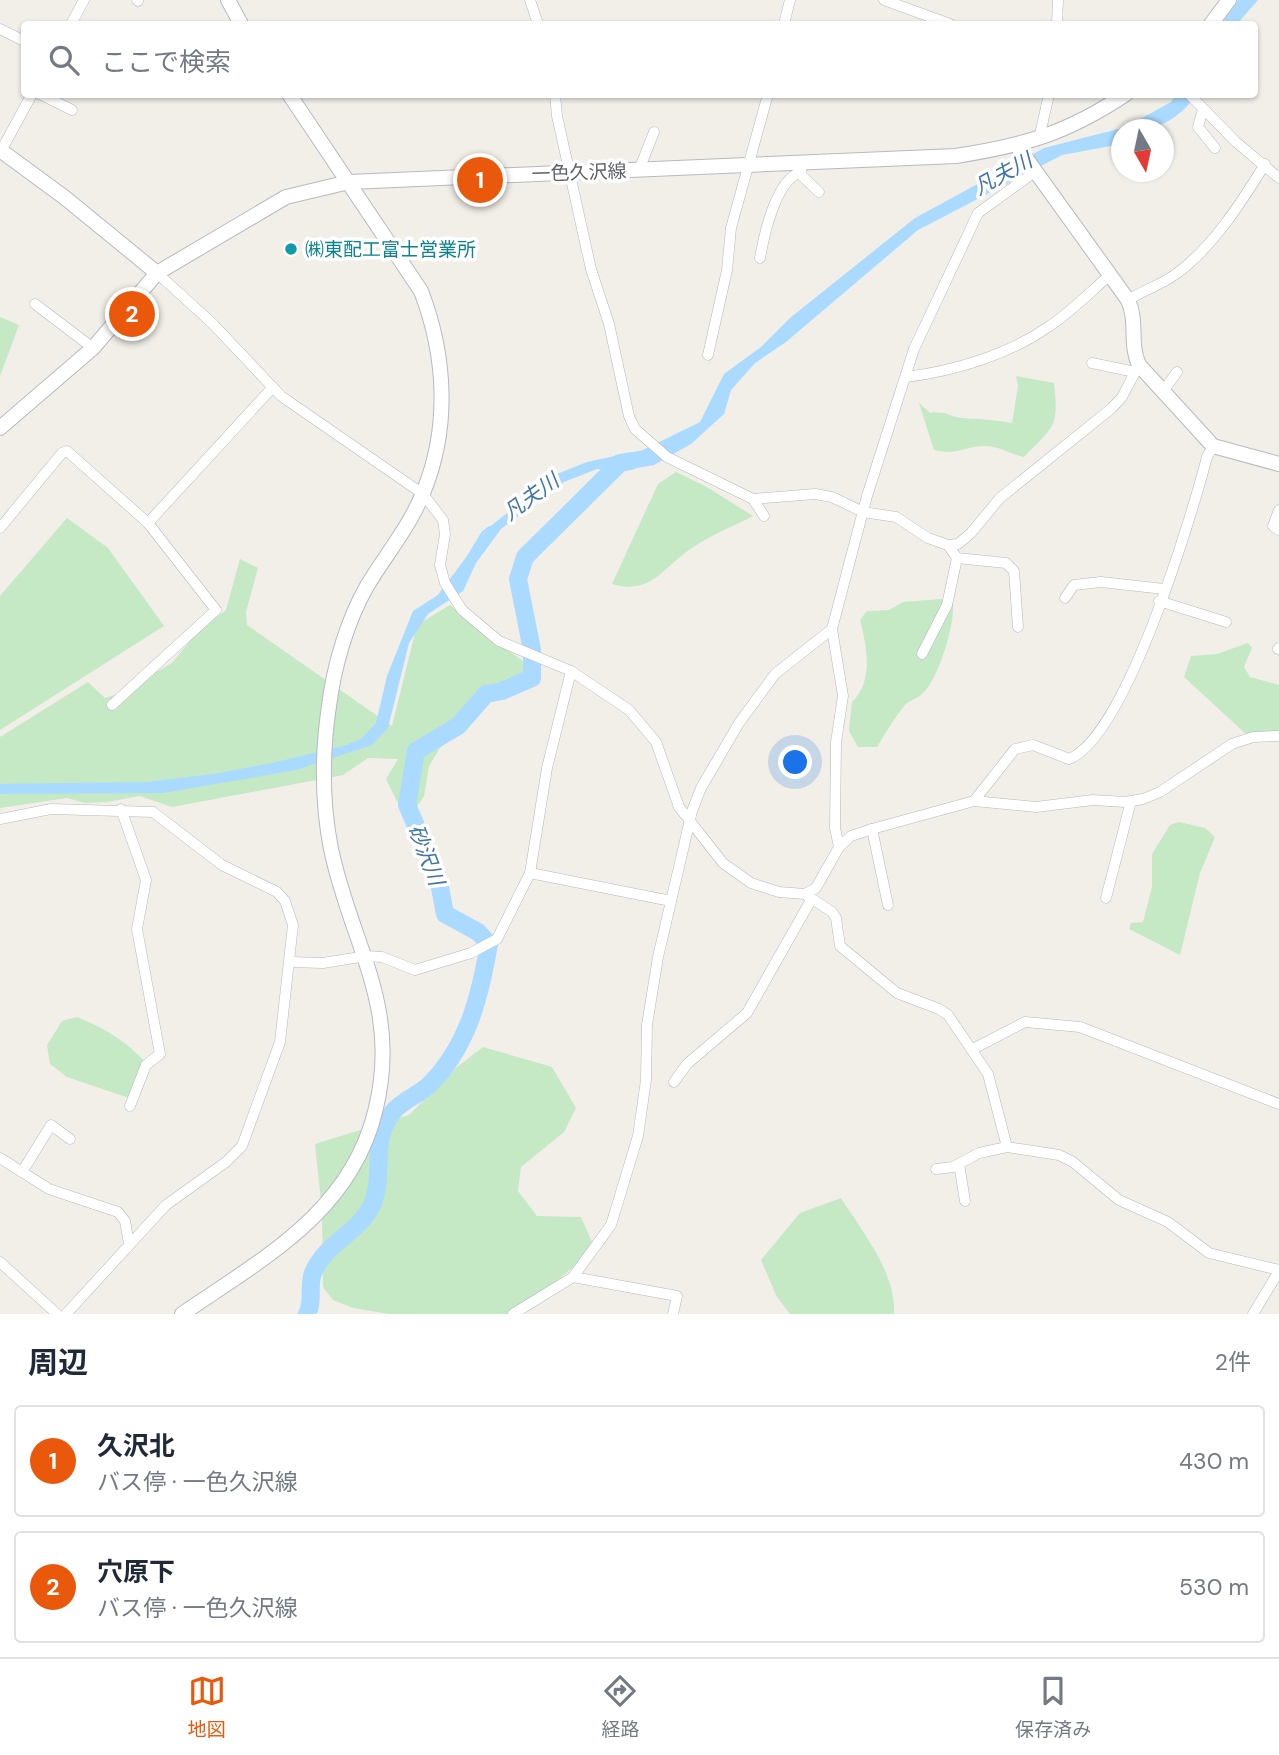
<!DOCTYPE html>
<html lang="ja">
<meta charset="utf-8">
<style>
:root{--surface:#fff;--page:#f2f2f3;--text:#1f2937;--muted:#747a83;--line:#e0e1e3;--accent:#ea580c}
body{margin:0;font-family:"DM Sans","Noto Sans JP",sans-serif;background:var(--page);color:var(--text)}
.compass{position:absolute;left:1111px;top:119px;width:63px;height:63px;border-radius:50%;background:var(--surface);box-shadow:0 2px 5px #0004;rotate:171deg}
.you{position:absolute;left:796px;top:763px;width:24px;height:24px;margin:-18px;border:5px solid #fff;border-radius:50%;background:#1a73e8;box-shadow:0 0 0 10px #1a73e833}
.badge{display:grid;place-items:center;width:46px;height:46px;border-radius:50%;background:var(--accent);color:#fff;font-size:23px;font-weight:700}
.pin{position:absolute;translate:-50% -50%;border:4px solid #fff;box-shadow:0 2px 7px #0006}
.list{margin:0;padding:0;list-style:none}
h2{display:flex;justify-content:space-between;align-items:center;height:91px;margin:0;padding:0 28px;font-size:30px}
h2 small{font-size:23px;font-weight:400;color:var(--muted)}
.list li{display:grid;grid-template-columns:46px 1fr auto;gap:21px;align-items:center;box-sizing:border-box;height:112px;margin:0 14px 14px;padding:0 14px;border:2px solid var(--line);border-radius:7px}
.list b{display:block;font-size:26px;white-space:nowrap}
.list p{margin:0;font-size:23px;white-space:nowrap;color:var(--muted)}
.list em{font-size:23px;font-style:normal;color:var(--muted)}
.icon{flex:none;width:38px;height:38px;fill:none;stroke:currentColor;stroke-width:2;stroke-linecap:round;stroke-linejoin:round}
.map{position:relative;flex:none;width:1279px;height:1314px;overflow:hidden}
.search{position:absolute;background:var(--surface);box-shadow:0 2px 5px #0004;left:21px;right:21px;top:21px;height:77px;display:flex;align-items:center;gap:18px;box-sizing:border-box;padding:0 24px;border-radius:7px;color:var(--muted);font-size:26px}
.sheet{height:343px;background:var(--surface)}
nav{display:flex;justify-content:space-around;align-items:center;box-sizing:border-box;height:98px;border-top:2px solid var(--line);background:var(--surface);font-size:19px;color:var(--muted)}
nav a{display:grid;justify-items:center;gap:4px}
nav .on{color:var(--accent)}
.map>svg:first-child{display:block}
.green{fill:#c5e8c5}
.water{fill:#aadaff}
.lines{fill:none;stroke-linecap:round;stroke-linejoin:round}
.stream{stroke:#aadaff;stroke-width:2.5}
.river{stroke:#aadaff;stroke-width:18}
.street-casing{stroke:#b5b8bc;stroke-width:11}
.secondary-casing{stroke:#b6babf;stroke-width:16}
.street{stroke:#fff;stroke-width:10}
.secondary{stroke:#fff;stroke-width:14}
.culture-dot{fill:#0f9aa8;stroke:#fff;stroke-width:2.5}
.labels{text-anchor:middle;stroke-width:7;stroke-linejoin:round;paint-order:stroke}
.street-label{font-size:19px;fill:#5f6368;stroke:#fff}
.culture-label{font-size:19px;fill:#0d838f;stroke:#fff;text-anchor:start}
.water-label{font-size:21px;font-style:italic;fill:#4174aa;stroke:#fff}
</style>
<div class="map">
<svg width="1279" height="1314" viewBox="0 0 1279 1314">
<rect width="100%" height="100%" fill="#f1efe8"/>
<!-- green -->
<g class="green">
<path d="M 0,317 L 19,325 L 0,376 Z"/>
<path d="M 1016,376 L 1054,383 C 1059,428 1054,426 1024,457 C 1010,454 999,446 985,446 C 964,446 957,456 934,450 L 919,403 L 930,413 C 949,411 949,417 962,418 C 979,419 994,420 1012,423 L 1018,386 Z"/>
<path d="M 676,472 L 707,487 L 753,516 C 734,526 713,534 695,546 C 665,564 653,596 612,584 L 658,484 Z"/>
<path d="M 67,518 L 108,548 L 164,626 L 0,730 L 0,596 Z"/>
<path d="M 240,559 L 258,568 L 246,612 L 247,625 L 392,726 L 417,625 L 450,605 L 529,666 L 524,684 L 496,685 L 467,711 L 451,730 L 429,766 L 424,796 L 407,821 L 386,779 L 398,759 L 368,758 L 343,775 L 172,807 L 140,796 L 107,802 L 85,803 L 67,798 L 0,808 L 0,737 L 88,682 L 105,698 L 118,694 L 172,663 L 198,631 L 226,610 Z"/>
<path d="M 941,599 L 953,604 C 955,624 938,681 922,694 C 917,699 909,700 904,706 C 894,718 885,734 877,747 L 858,747 L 849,731 L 852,702 C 874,681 867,647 860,620 L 867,611 L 889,610 L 903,602 Z"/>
<path d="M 1248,643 L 1252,648 L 1244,667 L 1250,677 L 1279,685 L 1279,736 L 1247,735 L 1184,677 L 1191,656 L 1217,654 Z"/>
<path d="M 1179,822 L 1205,828 L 1215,837 L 1200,873 L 1180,955 L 1129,929 L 1131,923 L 1143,922 L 1152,887 L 1152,854 L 1170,825 Z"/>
<path d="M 77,1017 C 104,1028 125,1040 145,1062 L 129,1098 L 67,1077 L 50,1064 L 47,1045 L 62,1021 Z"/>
<path d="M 483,1047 L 552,1067 L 576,1108 L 564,1132 L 521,1167 L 518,1191 L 537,1216 L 581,1217 L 595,1249 L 529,1304 L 508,1314 L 389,1314 L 353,1308 L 333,1300 L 323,1287 L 322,1211 L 315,1144 L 409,1115 L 457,1067 Z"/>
<path d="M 841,1198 C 863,1233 896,1272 894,1314 L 790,1314 L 777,1297 L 761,1260 L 800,1213 Z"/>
</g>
<!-- water -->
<g class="water">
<path d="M 1238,0 L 1258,0 L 1237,24 L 1221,24 Z"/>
<path d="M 1176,95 L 1197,95 C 1173,124 1159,129 1122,130 L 1121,144 L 1062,155 L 918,230 L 786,342 L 755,363 L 731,390 L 724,414 L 691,444 L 654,465 L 620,471 L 597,469 L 564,482 L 501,529 L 476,563 L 463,591 L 428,614 L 409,643 L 388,728 L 372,745 L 296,770 L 163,793 L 0,794 L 0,784 L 146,782 L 214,774 L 277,762 L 346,745 L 361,739 L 376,723 L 387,676 L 413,611 L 438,595 L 488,528 L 557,474 L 587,462 L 643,450 L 700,422 L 724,374 L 761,347 L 790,318 L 915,218 L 1044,148 L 1126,127 L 1171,102 Z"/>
</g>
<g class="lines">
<!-- stream -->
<path class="stream" d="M 460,570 L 483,532 L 490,527"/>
<!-- river -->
<path class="river" d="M 307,1314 C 314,1302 308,1285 313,1273 C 325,1243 359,1233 372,1205 C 385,1175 370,1141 392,1113 C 401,1101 419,1095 430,1084 C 468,1046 480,996 489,944 L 478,932 L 445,914 L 438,877 L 407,805 L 416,751 L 458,726 L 486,694 L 502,691 L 532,678 L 532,650 L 518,579 L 525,557 L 620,463 L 631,461"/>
<!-- street casing -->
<g class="street-casing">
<g id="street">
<path d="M 137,0 L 138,1"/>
<path d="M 530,0 L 538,24"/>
<path d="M 884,0 L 950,24"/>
<path d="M 71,24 L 84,0"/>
<path d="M 784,24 L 790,0"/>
<path d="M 1057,24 L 1058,0"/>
<path d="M 0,29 L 24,41"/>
<path d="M 40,94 L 72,110"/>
<path d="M 555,94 L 557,116 L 591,269 L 609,324 L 629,416 L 635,429 L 667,457 L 753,499 L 815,494 L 832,497 L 863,512 L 896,517 L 928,538 L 948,545 L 958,544 L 971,533 L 1000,498 L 1112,408 L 1122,397 L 1139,365"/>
<path d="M 1189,94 L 1236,142 L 1279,178"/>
<path d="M 1203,109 L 1198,127 L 1215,148"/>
<path d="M 1039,139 L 1049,94"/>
<path d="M 1,151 L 32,94"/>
<path d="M 801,169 L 802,176 L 819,192"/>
<path d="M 639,170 L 654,132"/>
<path d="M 760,258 C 764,235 776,179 801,172"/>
<path d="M 157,273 L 212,323 L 281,396 L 423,494 L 443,520 L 445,534 L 440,565 L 445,583 L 462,610 L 499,641 L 571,671 L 629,710 L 656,742 L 679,807 L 723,863 L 751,883 L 779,892 L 805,894 L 816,888 L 839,847 L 851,836 L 872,829 L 974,801 L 1036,807 L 1093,800 L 1125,802 L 1143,799 L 1160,792 L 1232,744 L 1253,737 L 1279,736"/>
<path d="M 1128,300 C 1143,291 1162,284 1176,274 C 1213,247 1241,203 1265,164"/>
<path d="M 35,304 L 93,348"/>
<path d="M 708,355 L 727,270 L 731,228 L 768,94"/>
<path d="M 1092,363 L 1135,372"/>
<path d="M 906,377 C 954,371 1008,355 1048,327 C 1070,313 1090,292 1110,275"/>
<path d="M 1164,390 L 1177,372"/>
<path d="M 753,499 L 764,516"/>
<path d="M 1279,510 L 1273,526 L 1279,530"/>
<path d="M 0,528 L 62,453 L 67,451 L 148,523 L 273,387"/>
<path d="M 948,545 L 957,558 L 1006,563 L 1014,571 L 1018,627"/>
<path d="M 1065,598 L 1074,585 L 1101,582 L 1164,589"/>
<path d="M 1159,601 L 1226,622"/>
<path d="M 1278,649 L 1279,648"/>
<path d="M 922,654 L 947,605 L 957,558"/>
<path d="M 112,705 L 216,610 L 148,523"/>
<path d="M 974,801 L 1015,749 L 1033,745 L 1069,759 C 1126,737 1191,518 1207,457 L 1213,446"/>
<path d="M 121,809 L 146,880 L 137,929 L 160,1054 L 146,1065 L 130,1106"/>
<path d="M 0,819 L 51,809 L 153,812 L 222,865 L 277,892 L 285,901 L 293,925 L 280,1042 L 242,1146 L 226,1162 L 166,1205 L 66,1314"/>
<path d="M 872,829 L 888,905"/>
<path d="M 839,847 L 835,828 L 836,742 L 843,696 L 832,629 L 867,496 L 914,349 L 978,213 L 1036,171"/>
<path d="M 530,873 L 671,901"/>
<path d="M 805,894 L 832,912 L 836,918 L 840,946 L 897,993 L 939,1009 L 948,1015 L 988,1074 L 1007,1147 L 1059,1155 L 1073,1162 L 1119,1200 L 1168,1222 L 1209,1253 L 1279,1270"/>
<path d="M 1106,898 L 1131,801"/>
<path d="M 291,962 L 323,963 L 366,956 L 382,957 L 415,970 L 471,953 L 497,939 L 530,873 L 547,768 L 571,671"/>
<path d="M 973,1049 L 1025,1022 L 1080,1027 L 1279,1104"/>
<path d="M 674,1082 L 687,1064 L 747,1013 L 811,900"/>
<path d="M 0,1158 L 49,1189 L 118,1212 L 125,1221 L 129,1244"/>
<path d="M 959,1164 L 965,1201"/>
<path d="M 936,1169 L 953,1167 L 979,1153 L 1007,1147"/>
<path d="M 22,1172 L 51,1125 L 70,1139"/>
<path d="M 0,1262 L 57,1314"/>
<path d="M 573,1277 L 677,1296 L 673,1314"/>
<path d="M 513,1314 L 573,1277 L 611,1225 L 638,1136 L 646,1080 L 647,1025 L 658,957 L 692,811 L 701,788 L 739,723 L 775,674 L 832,629"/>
<path d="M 1253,1314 L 1279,1271"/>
</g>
</g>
<!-- secondary casing -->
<g class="secondary-casing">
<g id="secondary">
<path d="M 228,0 L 241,24"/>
<path d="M 1211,24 L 1229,0"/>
<path d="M 1018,147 L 1128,300 C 1138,321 1129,344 1139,365 L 1213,446 L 1279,464"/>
<path d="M 0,150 L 64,197 L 157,273 L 286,197 L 349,182 L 956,156 C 1025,145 1066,134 1126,94"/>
<path d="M 0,428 L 93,348 L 157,273"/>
<path d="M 182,1314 C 262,1259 350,1213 375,1112 C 402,1007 351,945 331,849 C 322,803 322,753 329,706 C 334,666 347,621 367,586 C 385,556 410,526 423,493 C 450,428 446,356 421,291 L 289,94"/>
</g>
</g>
<!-- street -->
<use href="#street" class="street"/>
<!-- secondary -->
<use href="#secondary" class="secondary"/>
</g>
<!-- markers -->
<circle class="culture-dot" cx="291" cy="249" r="7"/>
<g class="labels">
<!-- street labels -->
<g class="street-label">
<text transform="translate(579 172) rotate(-2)" y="7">一色久沢線</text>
</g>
<!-- culture labels -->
<g class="culture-label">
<text x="305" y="256">㈱東配工富士営業所</text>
</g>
<!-- water labels -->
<g class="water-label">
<text transform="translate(1003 174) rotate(-29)" y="7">凡夫川</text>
<text transform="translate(531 497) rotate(-36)" y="7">凡夫川</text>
<text transform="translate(426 855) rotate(69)" y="7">砂沢川</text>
</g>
</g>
</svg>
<svg class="compass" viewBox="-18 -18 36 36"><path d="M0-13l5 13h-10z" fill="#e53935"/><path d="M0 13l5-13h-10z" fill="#747a83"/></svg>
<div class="you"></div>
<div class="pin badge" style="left:480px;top:180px">1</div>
<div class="pin badge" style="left:132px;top:314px">2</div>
<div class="search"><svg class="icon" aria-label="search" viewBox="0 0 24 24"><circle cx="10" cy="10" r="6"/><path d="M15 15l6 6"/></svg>ここで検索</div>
</div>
<section class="sheet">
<h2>周辺<small>2件</small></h2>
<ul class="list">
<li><span class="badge">1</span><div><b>久沢北</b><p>バス停 · 一色久沢線</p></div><em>430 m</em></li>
<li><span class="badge">2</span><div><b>穴原下</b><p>バス停 · 一色久沢線</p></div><em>530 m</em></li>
</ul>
</section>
<nav>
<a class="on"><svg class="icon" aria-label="map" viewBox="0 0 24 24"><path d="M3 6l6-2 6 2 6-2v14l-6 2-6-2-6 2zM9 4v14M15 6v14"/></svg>地図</a>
<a><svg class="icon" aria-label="directions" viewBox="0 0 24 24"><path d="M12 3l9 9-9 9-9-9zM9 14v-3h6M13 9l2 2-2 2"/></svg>経路</a>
<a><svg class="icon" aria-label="saved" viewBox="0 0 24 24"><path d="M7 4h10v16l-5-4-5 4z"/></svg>保存済み</a>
</nav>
